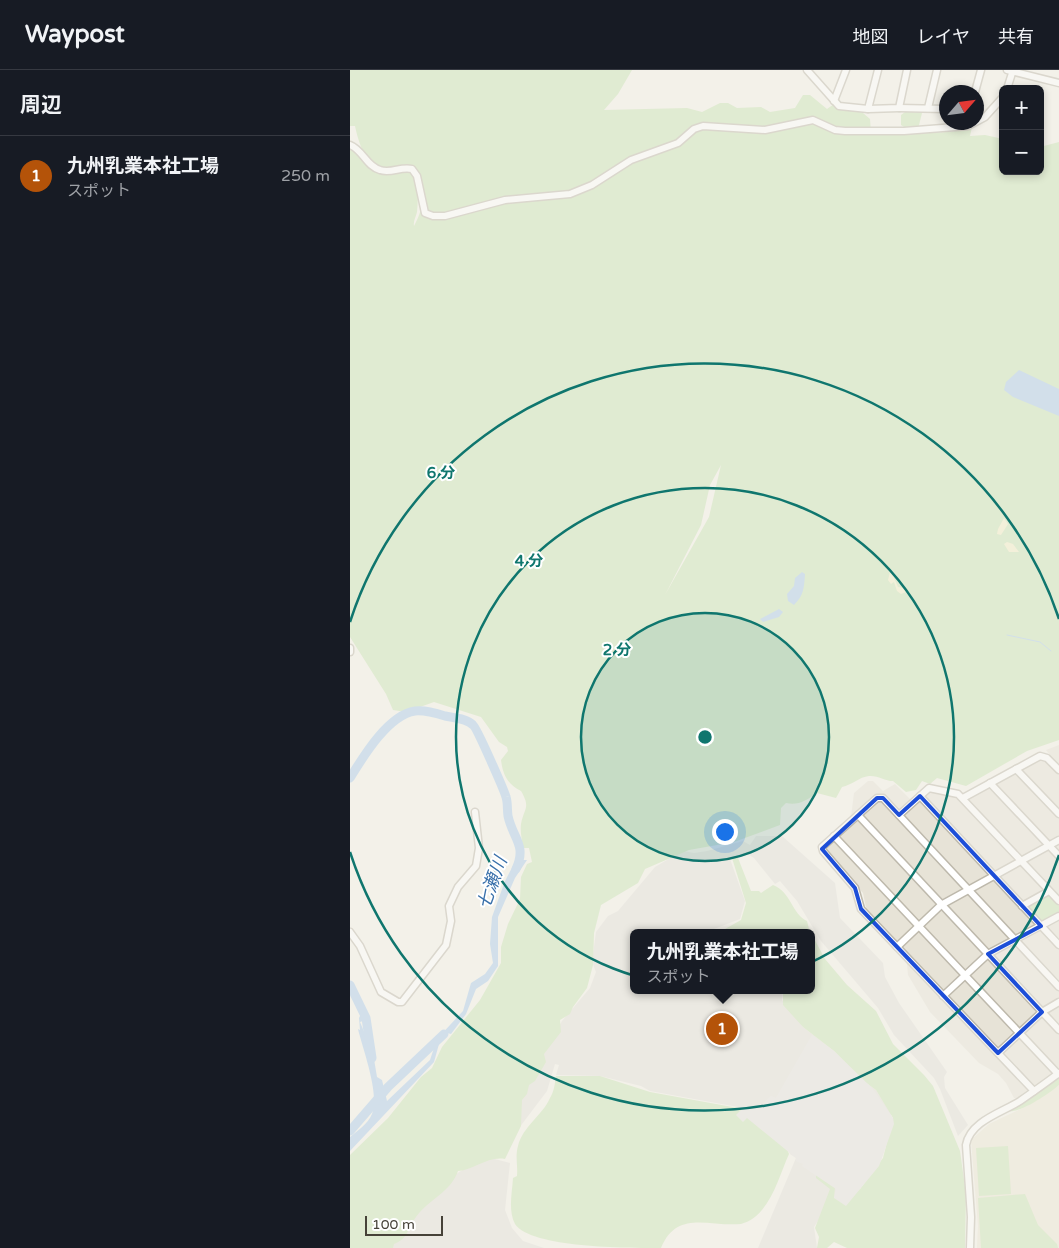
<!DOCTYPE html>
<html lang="ja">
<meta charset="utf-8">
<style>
:root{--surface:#171b24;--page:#20242c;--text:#f1f3f6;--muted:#9ea1a6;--line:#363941;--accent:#b45309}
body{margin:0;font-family:"Varela Round","Noto Sans JP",sans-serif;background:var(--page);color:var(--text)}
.controls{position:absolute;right:15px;top:15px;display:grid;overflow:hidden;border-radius:8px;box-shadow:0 2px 8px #0003}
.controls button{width:45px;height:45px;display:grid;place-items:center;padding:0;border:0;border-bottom:1px solid var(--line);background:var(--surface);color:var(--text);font:25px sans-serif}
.compass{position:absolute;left:589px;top:15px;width:45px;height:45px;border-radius:50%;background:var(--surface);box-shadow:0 2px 8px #0003;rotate:62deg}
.scale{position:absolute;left:15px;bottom:12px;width:78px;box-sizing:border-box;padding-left:5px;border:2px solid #464238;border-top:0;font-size:14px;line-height:18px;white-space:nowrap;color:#464238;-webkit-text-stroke:4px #fff;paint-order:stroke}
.you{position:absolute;left:374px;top:761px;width:18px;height:18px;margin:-12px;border:4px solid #fff;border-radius:50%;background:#1a73e8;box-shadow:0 0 0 8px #1a73e833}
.badge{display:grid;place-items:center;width:32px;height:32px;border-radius:50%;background:var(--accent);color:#fff;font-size:16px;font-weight:700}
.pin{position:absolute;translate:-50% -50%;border:2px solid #fff;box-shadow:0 1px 5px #0006}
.popup{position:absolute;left:280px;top:859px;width:185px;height:65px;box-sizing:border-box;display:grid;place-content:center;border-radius:8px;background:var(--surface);filter:drop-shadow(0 1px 4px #0005);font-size:16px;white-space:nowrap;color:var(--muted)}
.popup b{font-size:19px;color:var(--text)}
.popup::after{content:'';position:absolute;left:50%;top:100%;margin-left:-10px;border:10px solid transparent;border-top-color:var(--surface)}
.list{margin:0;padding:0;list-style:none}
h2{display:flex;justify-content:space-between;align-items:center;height:65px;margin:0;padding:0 20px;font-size:21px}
h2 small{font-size:16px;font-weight:400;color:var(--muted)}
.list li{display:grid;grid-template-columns:32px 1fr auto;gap:15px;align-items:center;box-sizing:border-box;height:80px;padding:0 20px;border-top:1px solid var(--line)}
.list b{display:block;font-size:19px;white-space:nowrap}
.list p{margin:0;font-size:16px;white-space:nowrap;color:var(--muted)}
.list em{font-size:16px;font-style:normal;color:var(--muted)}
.map{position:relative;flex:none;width:709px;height:1178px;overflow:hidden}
header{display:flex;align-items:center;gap:30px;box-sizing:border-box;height:70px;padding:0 25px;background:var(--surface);border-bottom:1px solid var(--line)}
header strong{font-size:24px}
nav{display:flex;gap:28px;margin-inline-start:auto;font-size:18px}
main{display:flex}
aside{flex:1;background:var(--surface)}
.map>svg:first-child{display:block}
.residential{fill:#e7e3d7}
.industrial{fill:#e3e0da}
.education{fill:#ebe6d4}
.green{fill:#cbe4b5;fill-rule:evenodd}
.sand{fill:#f4efc8}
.parking{fill:#e5e3e0}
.water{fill:#aacbeb}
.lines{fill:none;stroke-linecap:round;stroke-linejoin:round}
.stream{stroke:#aacbeb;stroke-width:1}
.river{stroke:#aacbeb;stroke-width:9}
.minor-casing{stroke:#beb9ac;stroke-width:9}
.minor{stroke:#fff;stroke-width:6}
.marked{fill:none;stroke:#1d4ed8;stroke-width:4;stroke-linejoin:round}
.ring{fill:none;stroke:#0f766e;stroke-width:2.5}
.labels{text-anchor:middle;stroke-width:4;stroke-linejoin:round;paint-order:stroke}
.water-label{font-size:18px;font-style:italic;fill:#3970aa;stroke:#fff}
.centre{fill:#0f766e;stroke:#fff;stroke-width:2.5}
.ring-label{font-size:15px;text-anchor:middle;font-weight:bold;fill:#0f766e;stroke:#fff;stroke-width:4;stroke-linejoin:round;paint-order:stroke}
</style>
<header>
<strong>Waypost</strong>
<nav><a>地図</a><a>レイヤ</a><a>共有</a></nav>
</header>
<main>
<aside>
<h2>周辺<small></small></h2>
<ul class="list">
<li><span class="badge">1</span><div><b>九州乳業本社工場</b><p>スポット</p></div><em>250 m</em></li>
</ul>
</aside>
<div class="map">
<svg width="709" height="1178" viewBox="0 0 709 1178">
<rect width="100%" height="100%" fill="#f3f1e9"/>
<!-- residential -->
<path class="residential" d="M 709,675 L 709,1001 L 670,1028 L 664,1028 L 656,1013 L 648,1004 L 629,993 L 580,942 L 558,905 L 556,882 L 517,842 L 513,823 L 476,781 L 476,776 L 500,755 L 504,723 L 518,711 L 523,711 L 533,721 L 545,714 L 564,733 L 580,720 L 605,724 L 612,732 L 700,685 L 696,680 Z"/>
<!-- industrial -->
<g class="industrial">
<path d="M 406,766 L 432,766 L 485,813 L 490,848 L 533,893 L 535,907 L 549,933 L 597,1002 L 594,1007 L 595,1018 L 618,1055 L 608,1066 L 590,1019 L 584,1008 L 544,965 L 528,938 L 471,871 L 447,831 L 430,811 L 425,814 L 404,788 L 396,783 L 380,789 L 395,831 L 390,849 L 364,859 L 364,863 L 283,863 L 283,920 L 433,920 L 432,930 L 453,957 L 484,981 L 511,1009 L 526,1020 L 541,1043 L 539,1066 L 529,1096 L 483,1128 L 464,1157 L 467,1178 L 408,1178 L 446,1088 L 440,1084 L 435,1073 L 399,1039 L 300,1021 L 291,1016 L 250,1006 L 206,1005 L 209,995 L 205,994 L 197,1021 L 169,1058 L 169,1012 L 192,986 L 212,951 L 240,918 L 246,902 L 242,892 L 246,862 L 258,846 L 268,841 L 305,797 L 322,787 L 334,781 L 344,783 L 357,781 L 393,771 L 400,775 Z"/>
<path d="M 141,1088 L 160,1093 L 155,1140 L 162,1158 L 173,1171 L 194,1178 L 42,1178 L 45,1167 L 106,1104 L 114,1099 Z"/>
</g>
<!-- education -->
<path class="education" d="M 709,1015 L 709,1178 L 627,1178 L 628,1156 L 621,1070 L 639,1054 L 677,1036 Z"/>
<!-- green -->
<g class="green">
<path d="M 0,0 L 282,0 L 268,24 L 254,40 L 337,38 L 352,42 L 370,33 L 378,33 L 387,38 L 411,37 L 420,42 L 445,38 L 453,25 L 460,25 L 477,39 L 484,34 L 513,43 L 520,49 L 521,63 L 527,65 L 530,62 L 545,64 L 554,57 L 551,55 L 551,45 L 555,42 L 573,39 L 568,59 C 583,65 607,62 622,57 L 620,66 L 635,65 L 653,69 L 653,101 L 690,101 L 690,77 L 709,72 L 709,670 L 677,681 L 616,716 L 587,708 L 580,714 L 572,711 L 566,720 L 556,722 L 543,711 C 535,711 527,705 519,706 C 509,707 502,715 492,717 L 486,728 L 467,723 C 457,730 448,736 436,733 L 431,738 L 430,755 L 384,772 L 339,780 L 295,799 L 288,813 L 251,835 L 244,863 L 243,895 L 237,918 L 223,937 L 220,944 L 210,950 L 211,962 L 194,984 L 196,992 L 185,1011 L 179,1015 L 177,1024 L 172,1030 L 171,1056 L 155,1089 C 137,1086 125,1100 108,1101 C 101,1122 78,1130 66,1147 C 58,1158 58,1169 44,1174 L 43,1178 L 0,1178 L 0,1085 L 38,1048 L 71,1007 L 82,998 L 92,977 L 130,930 L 151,893 L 151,877 L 158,854 L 170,829 L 171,807 L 177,794 L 182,792 L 179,778 L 173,778 C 172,770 170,762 171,754 C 174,738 181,738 171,721 C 158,714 153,706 151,690 L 158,681 L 157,677 L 149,672 L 131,647 L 84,632 L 56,642 L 43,640 L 36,624 L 0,567 L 0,78 L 31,104 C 38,103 51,98 58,101 C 70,107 68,131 67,142 C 66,147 63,151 64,156 C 75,136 77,117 64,97 C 53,93 45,100 34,99 C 15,97 8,70 5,56 L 0,56 ZM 371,395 L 359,447 L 315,525 L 351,455 L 360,415 Z"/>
<path d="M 382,788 L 388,788 L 401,821 L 409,821 L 411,823 L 423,815 C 441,822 442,844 457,851 L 460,863 L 368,863 L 391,850 L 396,833 Z"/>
<path d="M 698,825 L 709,836 L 709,843 L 690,852 L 677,836 Z"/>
<path d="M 461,863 L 475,889 L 497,915 L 526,941 L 543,974 L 574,1005 L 583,1016 L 610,1081 L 616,1124 L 615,1178 L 497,1178 L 484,1172 L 477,1178 L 467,1178 L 469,1167 L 465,1158 L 480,1119 L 466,1108 L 466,1105 L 485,1117 L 484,1128 L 510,1119 L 533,1088 L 543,1048 L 526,1020 L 511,1009 L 484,981 L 453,957 L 433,935 L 433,920 L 461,920 Z"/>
<path d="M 206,1006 L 250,1006 L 300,1022 L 399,1040 L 435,1074 L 439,1084 C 428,1108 420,1146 391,1154 C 359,1157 327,1139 311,1178 C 278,1178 181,1178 165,1154 C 158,1140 162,1124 163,1108 L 167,1106 C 168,1095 165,1087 168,1076 C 173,1056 192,1046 200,1028 C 204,1022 205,1013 206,1006 Z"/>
<path d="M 709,1007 L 709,1015 C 700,1023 669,1044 658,1041 Z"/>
<path d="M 658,1076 L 661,1124 L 629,1126 L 626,1078 Z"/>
<path d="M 675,1124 L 688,1155 L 707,1174 L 708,1178 L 631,1178 L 628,1128 Z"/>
</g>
<!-- sand -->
<g class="sand">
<path d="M 654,448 L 658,454 L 651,465 L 647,464 L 648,459 Z"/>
<path d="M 657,472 L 663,474 L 669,482 L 659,482 L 654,474 Z"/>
<path d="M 540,502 L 542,503 L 548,517 L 554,518 L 556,522 L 551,524 L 547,521 L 544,512 L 541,514 L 538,510 Z"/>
</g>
<!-- parking -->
<path class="parking" d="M 462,965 L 484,981 L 522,1018 L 543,1048 L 544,1054 L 529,1096 L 496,1136 L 484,1128 L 486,1119 L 452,1096 L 453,1094 L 446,1091 L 446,1088 L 397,1048 L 393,1052 L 386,1045 L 394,1037 L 408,1038 L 421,1026 L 426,1028 Z"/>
<!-- water -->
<g class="water">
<path d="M 669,300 L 709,319 L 709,346 L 663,327 L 654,320 L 656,312 Z"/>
<path d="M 452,502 L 455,504 C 454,518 454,525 444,535 L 438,531 L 437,524 L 444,516 L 445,508 Z"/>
<path d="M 429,539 L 433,542 L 429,547 L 413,552 L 410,549 Z"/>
<path d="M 166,790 L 177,790 L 165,808 L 148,847 L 148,896 L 138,911 L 126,919 L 116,944 L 101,964 L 97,963 L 89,974 L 84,992 L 0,1081 L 0,1067 C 7,1061 18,1054 22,1044 C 30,1024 13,980 8,959 L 10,960 L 9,948 L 11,944 L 8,937 L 15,943 L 12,933 L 19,946 L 12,948 L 13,951 L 10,952 L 23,983 L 27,1007 L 32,1010 L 37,1031 L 80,990 L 87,969 L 113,941 L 121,913 L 135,904 L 143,893 L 140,874 L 142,847 L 155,811 Z"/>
</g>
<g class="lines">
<!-- stream -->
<path class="stream" d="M 657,565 L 690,572 L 701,581"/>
<!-- river -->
<g class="river">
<path d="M 0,708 C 13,687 38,645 65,641 C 75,640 85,643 95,646 C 104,648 116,648 123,655 C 127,658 154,720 156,727 C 158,733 157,740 158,746 C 163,769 177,775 166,799"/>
<path d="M 0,915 L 16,948 L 22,988"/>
<path d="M 0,1061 L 38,1017 L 94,964"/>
</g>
<!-- minor casing -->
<g class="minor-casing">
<g id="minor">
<path d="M 457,0 L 489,36 L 518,39 L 549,38 L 557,0"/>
<path d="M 657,0 L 709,13"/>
<path d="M 657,19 L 663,0"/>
<path d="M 625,22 L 631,0"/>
<path d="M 484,31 L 496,0"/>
<path d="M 549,38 L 596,39"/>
<path d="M 578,38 L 587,0"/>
<path d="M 518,39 L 528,0"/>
<path d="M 0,75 C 13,80 16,96 30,100 C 41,104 51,96 62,99 L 67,106 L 75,143 L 83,146 L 95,146 L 155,130 L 220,124 L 242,115 L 281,90 L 328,73 L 344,59 L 353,56 L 415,60 L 463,50 L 485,60 L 495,61 L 554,61 L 618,56 L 635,47 L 653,27"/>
<path d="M 0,578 L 0,582"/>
<path d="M 666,699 L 709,744"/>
<path d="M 640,713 L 709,786"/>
<path d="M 570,726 L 709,875"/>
<path d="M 613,728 L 690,686 L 697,688 L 709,700"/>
<path d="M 508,745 L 709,960"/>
<path d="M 549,745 L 579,718 L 608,724 L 709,831"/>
<path d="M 484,766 L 708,1004"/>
<path d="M 672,836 L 699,821"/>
<path d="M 0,862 L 10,876 L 31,922 L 48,932 L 52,932 L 96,875 L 101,851 L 99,836 L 108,817 L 126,796 L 129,778 L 125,742"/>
<path d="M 547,877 L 591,835 L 709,770"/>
<path d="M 593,926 L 638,884 L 709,846"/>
<path d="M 648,983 L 692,942 L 709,932"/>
<path d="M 684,1021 L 511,839 L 505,818 L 473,781 L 472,777 L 527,728 L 533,728 L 709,917"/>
<path d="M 620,1178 L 621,1147 L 616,1075 C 620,1051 653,1042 670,1031 C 683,1022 696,1013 709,1003"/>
</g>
</g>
<!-- minor -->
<use href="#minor" class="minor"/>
</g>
<!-- marked area -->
<path d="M0 0H709V1178H0ZM 570,726 L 691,856 L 638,884 L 692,942 L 648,983 L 511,839 L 505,818 L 472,779 L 527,728 L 533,728 L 549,745 Z" fill="#f3f1e9" fill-opacity=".55" fill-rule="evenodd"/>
<path class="marked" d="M 570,726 L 691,856 L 638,884 L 692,942 L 648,983 L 511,839 L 505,818 L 472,779 L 527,728 L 533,728 L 549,745 Z"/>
<!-- distance rings -->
<circle cx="355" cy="667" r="124" fill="#0f766e" fill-opacity=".12"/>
<g class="ring">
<circle cx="355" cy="667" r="124"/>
<circle cx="355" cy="667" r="249"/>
<path d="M709 785A373 373 0 0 1 0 782M0 552A373 373 0 0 1 709 549"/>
</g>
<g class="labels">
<!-- water labels -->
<g class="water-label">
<text transform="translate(142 813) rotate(-70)" y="6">七瀬川</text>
</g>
</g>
<circle cx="355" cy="667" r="8" class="centre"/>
<g class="ring-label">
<text x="91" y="408">6 分</text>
<text x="179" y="496">4 分</text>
<text x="267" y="585">2 分</text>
</g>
</svg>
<div class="controls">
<button>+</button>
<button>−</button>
</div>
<svg class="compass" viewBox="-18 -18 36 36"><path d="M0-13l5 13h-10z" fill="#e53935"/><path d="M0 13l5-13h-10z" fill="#9ea1a6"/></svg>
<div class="scale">100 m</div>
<div class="you"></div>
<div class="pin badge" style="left:372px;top:959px">1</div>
<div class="popup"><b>九州乳業本社工場</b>スポット</div>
</div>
</main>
